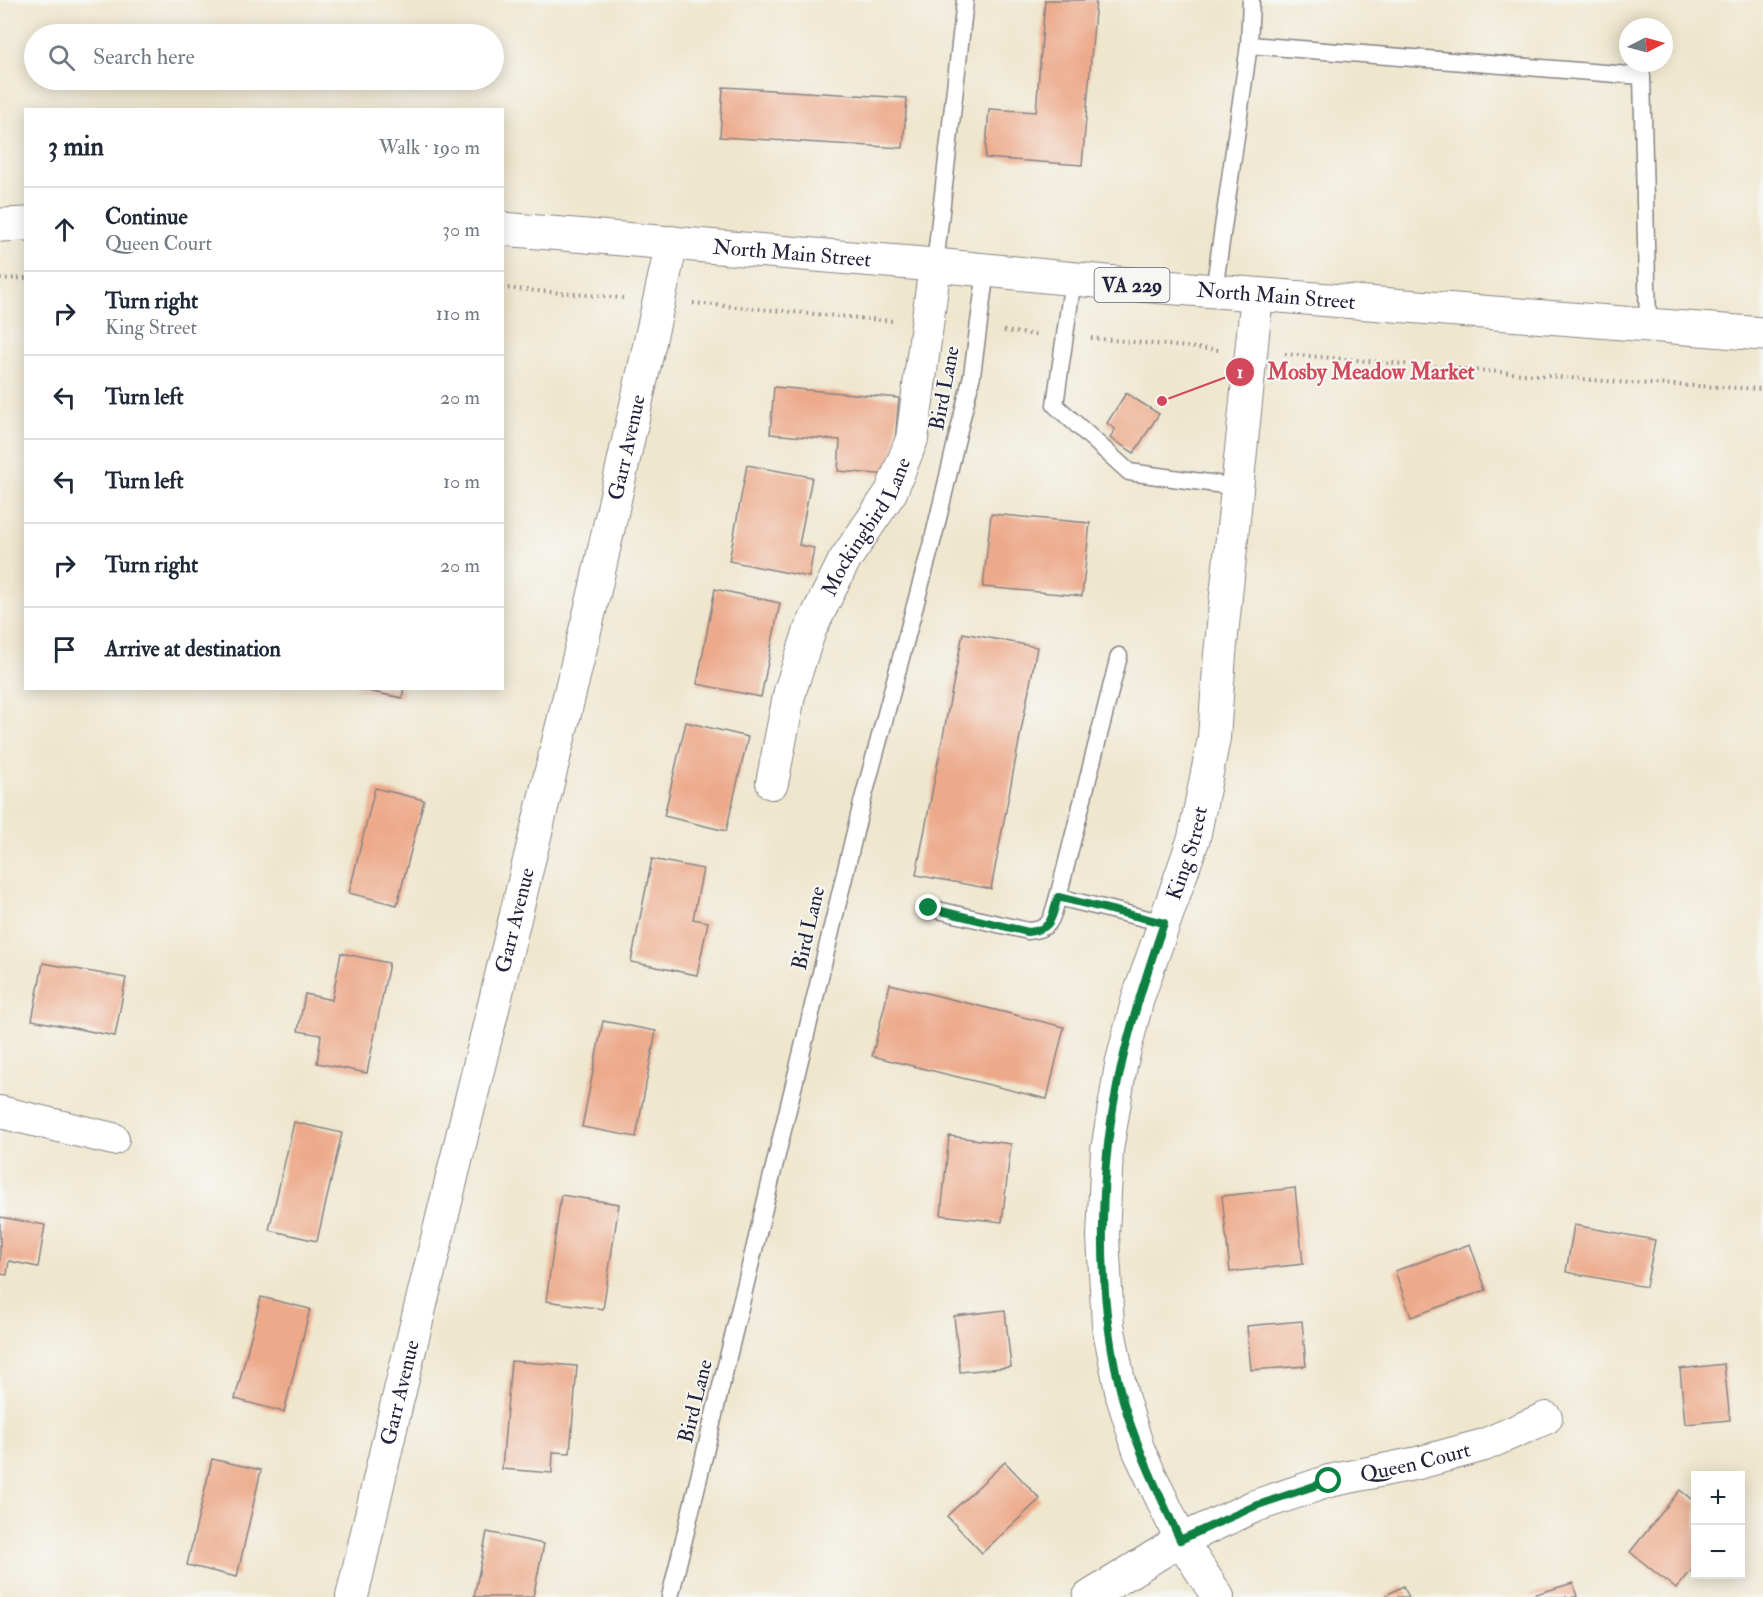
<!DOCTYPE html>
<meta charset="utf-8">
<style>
:root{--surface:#fff;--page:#f2f2f3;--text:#1f2937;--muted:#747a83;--line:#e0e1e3}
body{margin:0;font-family:"IM FELL Double Pica",serif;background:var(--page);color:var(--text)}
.controls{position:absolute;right:18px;bottom:18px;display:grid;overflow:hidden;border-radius:0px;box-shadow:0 3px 15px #0003}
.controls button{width:54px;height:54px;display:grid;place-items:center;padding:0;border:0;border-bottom:2px solid var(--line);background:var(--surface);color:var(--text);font:30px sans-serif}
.compass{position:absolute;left:1619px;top:18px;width:54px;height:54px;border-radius:50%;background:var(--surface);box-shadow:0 3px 15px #0003;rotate:84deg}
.stop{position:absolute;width:18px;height:18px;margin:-14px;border:4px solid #0b8043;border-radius:50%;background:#fff}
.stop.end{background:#0b8043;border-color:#fff;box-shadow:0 2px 6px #0008}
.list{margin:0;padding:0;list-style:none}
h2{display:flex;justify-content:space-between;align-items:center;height:78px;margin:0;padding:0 24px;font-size:26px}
h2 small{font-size:20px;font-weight:400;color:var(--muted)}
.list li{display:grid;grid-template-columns:39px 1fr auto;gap:18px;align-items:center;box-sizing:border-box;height:84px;padding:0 24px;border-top:2px solid var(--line)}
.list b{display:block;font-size:22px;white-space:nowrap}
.list p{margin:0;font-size:20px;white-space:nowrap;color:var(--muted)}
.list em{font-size:20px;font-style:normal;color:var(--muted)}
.icon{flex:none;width:33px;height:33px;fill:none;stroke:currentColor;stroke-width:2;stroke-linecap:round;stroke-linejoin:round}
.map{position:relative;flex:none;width:1763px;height:1597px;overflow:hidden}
.search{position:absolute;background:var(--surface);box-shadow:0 3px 15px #0003;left:24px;top:24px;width:480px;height:66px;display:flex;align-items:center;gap:15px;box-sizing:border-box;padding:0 21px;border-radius:33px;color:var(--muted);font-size:22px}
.panel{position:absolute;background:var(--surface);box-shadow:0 3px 15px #0003;left:24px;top:108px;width:480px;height:582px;border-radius:0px}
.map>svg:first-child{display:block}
.building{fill:#edaa8b}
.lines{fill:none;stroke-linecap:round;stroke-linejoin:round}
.lane-casing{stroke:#888484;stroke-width:19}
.street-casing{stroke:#888484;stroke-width:34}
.primary-casing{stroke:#888484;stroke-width:35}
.path{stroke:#888484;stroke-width:4;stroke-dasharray:1.5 4.5;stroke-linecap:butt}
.lane{stroke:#fff;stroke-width:16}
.street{stroke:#fff;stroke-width:32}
.primary{stroke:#fff;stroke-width:33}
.route{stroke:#0b8043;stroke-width:8}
.labels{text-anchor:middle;stroke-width:4.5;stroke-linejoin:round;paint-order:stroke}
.shield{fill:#f6f6f2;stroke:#626272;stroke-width:1.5}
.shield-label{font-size:20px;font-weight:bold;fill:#22223b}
.street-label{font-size:21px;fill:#22223b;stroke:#f6f6f2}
.leader{fill:none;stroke:#d1495b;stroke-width:2}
.callout-dot{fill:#d1495b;stroke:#f6f6f2;stroke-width:2}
.mark-label{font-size:18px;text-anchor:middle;font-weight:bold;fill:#fff}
.callout-label{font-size:22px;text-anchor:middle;font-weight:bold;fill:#d1495b;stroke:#f6f6f2;stroke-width:4.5;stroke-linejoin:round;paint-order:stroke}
</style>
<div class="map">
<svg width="1763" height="1597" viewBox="0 0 1763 1597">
<rect width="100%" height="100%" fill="#f6f6f2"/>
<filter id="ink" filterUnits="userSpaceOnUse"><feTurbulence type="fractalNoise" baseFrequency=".0167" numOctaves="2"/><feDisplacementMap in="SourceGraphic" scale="12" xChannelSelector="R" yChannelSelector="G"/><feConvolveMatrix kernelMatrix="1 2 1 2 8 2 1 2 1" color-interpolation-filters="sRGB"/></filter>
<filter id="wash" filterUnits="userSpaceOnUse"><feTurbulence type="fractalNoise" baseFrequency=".008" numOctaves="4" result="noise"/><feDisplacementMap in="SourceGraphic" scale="24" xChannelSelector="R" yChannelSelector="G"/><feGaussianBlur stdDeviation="1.35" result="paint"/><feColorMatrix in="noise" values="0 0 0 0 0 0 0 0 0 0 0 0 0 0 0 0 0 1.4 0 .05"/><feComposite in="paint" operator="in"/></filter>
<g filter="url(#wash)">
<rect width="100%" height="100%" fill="#efe6ce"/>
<g id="blocks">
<!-- building -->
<g class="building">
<path d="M 1045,0 L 1096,0 L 1082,165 L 985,158 L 989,109 L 1036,112 Z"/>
<path d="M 723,87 L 907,98 L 903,148 L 720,137 Z"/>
<path d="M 774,387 L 899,398 L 892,475 L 838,471 L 840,440 L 770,434 Z"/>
<path d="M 1126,393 L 1159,414 L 1134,453 L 1110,438 L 1115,429 L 1107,423 Z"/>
<path d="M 747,465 L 812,477 L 799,545 L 814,548 L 809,577 L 729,561 Z"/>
<path d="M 991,514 L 1090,523 L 1082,596 L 983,587 Z"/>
<path d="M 715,589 L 780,603 L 761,697 L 697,684 Z"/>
<path d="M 963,633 L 1037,647 L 991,889 L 916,875 Z"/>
<path d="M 353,688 L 404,688 L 402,698 Z"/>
<path d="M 686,722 L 748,737 L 726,831 L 664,816 Z"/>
<path d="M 375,788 L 424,800 L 397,905 L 349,893 Z"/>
<path d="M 652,859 L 703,869 L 693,919 L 708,922 L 697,975 L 631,962 Z"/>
<path d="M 341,953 L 389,963 L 367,1073 L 317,1063 L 321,1035 L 298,1031 L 305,994 L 332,1000 Z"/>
<path d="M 43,963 L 126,978 L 115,1036 L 32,1020 Z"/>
<path d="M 890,984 L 1064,1027 L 1047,1099 L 872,1056 Z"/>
<path d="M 603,1021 L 656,1031 L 636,1137 L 582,1127 Z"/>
<path d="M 294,1122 L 342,1133 L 317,1241 L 269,1230 Z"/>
<path d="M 949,1136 L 1011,1144 L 1002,1222 L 941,1215 Z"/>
<path d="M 1295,1188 L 1303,1264 L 1230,1272 L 1222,1196 Z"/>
<path d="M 561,1195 L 619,1204 L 603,1309 L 546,1301 Z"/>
<path d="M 0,1217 L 45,1225 L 38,1267 L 9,1261 L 7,1275 L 0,1274 Z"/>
<path d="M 1574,1225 L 1655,1240 L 1646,1287 L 1566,1272 Z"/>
<path d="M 1470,1244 L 1486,1290 L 1411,1317 L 1395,1271 Z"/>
<path d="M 261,1297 L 310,1309 L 284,1412 L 235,1399 Z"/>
<path d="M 1005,1310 L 1011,1367 L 960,1372 L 954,1316 Z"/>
<path d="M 1302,1321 L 1306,1366 L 1251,1370 L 1247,1326 Z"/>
<path d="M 511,1361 L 577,1366 L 570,1453 L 553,1452 L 552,1473 L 502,1469 Z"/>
<path d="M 1724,1364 L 1730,1420 L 1685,1424 L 1680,1369 Z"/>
<path d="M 212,1459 L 261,1470 L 237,1577 L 187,1565 Z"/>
<path d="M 1005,1462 L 1040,1499 L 982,1553 L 947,1516 Z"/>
<path d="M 1680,1490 L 1696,1503 L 1696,1565 L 1676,1589 L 1630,1552 Z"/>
<path d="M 487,1532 L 544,1544 L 533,1597 L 474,1597 Z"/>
<path d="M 1573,1583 L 1577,1597 L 1530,1597 L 1529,1596 Z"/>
<path d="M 1403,1586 L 1409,1597 L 1383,1597 Z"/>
</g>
</g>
</g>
<g filter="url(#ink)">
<use href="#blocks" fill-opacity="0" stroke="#888484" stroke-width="1.5"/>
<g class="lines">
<!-- lane casing -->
<g class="lane-casing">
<g id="lane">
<path d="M 1249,45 L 1251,0"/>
<path d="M 935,265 L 965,0"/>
<path d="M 1073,279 L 1055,405 L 1129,472 L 1238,487"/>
<path d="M 1214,291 L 1249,45 L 1642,76 L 1648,325"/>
<path d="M 1119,656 L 1058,897 L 1164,923"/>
<path d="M 929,908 L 1028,931 C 1053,929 1051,918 1058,897"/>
<path d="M 670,1597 L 862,803 L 935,531 L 972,375 L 986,270"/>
</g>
</g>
<!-- street casing -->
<g class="street-casing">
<g id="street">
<path id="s1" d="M 772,783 L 790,691 L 810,630 L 844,561 L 891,492 L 912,439 L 935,265"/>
<path d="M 0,1112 L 113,1139"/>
<path id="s2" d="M 352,1597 L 395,1411 L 595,590 L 672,242"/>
<path id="s3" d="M 1089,1597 L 1181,1540 L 1255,1506 L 1329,1481 L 1418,1463 L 1484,1445 L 1546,1418"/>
<path id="s4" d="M 1218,1597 L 1181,1540 L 1139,1451 L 1122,1396 L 1108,1325 L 1103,1236 L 1107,1150 L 1121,1065 L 1138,998 L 1194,838 L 1214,738 L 1220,654 L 1257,295"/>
</g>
</g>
<!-- primary casing -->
<g class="primary-casing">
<g id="primary">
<path d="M 0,225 L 26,224"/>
<path id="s5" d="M 502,229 L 935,265 L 1126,284 L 1763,334"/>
</g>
</g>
<!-- path -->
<g class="path">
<path d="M 0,279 L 26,278"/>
<path d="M 502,288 L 623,298"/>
<path d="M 693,303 L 892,321"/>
<path d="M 1004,331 L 1038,335"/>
<path d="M 1091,338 L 1218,350"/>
<path d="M 1285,354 L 1630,383 L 1763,389"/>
</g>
<!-- lane -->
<use href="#lane" class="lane"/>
<!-- street -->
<use href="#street" class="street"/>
<!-- primary -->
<use href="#primary" class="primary"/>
</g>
</g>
<g class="lines" filter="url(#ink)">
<!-- route -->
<path class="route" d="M 929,908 L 1028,932 C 1053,929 1051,918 1058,897 L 1164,923 C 1148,969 1133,1015 1122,1063 C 1098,1166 1095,1294 1122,1397 C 1136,1447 1159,1493 1180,1540 L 1255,1506 L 1329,1481"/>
</g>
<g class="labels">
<!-- shield labels -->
<rect class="shield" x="1094.5" y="268" width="75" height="34" rx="4.5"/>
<g class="shield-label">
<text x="1132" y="292">VA 229</text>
</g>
<!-- street labels -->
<g class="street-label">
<text dy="7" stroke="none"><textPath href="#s5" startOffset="291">North Main Street</textPath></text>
<text dy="7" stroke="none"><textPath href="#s5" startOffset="777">North Main Street</textPath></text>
<text transform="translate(944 388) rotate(-79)" y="7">Bird Lane</text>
<text dy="7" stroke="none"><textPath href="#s2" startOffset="1182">Garr Avenue</textPath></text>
<text dy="7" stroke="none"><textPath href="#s1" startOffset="276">Mockingbird Lane</textPath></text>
<text dy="7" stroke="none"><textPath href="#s4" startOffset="780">King Street</textPath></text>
<text dy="7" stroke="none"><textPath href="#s2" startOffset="696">Garr Avenue</textPath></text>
<text transform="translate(808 928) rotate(-77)" y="7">Bird Lane</text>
<text dy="7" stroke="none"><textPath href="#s2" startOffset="210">Garr Avenue</textPath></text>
<text transform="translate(695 1401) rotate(-76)" y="7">Bird Lane</text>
<text dy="7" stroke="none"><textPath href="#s3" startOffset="356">Queen Court</textPath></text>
</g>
</g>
<!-- callouts -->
<path class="leader" d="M1162 401L1240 372"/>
<g class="callout-dot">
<circle cx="1162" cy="401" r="6"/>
<circle cx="1240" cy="372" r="15"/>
</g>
<g class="mark-label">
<text x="1240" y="378">1</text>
</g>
<g class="callout-label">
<text x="1371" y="379">Mosby Meadow Market</text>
</g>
</svg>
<div class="controls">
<button>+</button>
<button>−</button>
</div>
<svg class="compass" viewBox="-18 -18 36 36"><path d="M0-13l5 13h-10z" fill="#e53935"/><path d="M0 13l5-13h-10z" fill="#747a83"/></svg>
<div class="stop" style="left:1329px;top:1481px"></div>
<div class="stop end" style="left:929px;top:908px"></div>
<div class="search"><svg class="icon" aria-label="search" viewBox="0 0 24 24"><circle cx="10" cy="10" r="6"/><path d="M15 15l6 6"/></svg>Search here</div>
<section class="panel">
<h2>3 min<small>Walk · 190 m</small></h2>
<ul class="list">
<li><svg class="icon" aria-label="ahead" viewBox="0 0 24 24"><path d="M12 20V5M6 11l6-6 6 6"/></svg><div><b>Continue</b><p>Queen Court</p></div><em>30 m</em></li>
<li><svg class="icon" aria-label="right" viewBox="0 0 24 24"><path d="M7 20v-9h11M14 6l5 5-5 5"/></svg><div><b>Turn right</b><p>King Street</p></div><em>110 m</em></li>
<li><svg class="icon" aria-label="left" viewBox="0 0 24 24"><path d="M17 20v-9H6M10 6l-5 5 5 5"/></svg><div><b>Turn left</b></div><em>20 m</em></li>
<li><svg class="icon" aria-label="left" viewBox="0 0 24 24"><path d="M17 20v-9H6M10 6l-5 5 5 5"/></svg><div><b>Turn left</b></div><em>10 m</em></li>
<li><svg class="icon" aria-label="right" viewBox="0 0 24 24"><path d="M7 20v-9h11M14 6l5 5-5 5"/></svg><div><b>Turn right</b></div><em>20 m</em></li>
<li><svg class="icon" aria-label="arrive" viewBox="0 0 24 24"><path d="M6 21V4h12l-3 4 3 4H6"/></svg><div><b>Arrive at destination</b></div></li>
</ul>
</section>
</div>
